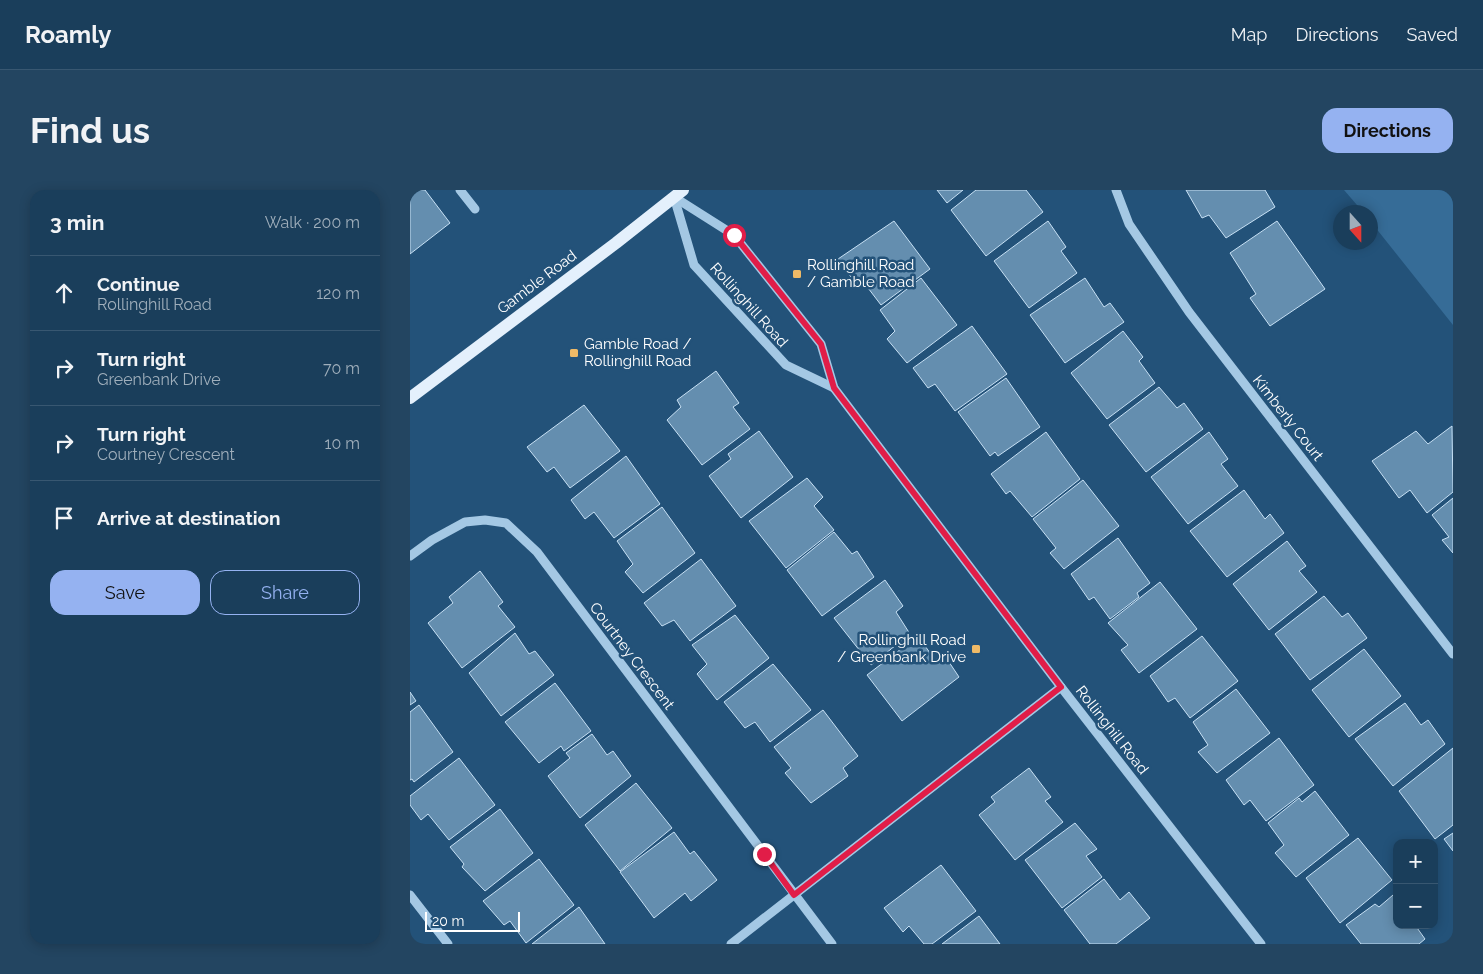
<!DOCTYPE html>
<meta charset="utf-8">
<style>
:root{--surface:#1a3e5b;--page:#234561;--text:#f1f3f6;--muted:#9faebb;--line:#385771;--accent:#95b2f1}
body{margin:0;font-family:Raleway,sans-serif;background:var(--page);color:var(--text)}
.controls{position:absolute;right:15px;bottom:15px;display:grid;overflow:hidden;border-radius:10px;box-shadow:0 2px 12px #0003}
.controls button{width:45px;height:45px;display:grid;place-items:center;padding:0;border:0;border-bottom:1px solid var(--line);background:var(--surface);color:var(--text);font:25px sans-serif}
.compass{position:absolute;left:923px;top:15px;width:45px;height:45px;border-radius:50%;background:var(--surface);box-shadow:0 2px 12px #0003;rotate:159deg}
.scale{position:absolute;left:15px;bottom:12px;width:95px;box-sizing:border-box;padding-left:5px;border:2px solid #fff;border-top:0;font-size:14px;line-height:18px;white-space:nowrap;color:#fff;-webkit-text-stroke:4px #235279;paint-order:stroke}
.stop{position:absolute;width:15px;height:15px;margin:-11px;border:4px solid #e11d48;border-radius:50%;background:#fff}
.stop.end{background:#e11d48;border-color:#fff;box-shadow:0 1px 5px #0008}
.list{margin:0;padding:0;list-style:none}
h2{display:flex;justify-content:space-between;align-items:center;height:65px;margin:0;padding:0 20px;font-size:21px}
h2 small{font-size:16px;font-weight:400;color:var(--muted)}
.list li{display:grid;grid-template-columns:32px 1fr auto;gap:15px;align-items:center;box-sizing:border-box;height:75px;padding:0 20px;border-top:1px solid var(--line)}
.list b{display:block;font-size:19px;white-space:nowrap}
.list p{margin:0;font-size:16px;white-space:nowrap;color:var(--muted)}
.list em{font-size:16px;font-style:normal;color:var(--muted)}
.actions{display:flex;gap:10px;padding:15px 20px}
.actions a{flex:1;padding:11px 0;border:1px solid var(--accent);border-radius:15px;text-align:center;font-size:18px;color:var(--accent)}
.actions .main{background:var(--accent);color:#111}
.icon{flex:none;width:28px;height:28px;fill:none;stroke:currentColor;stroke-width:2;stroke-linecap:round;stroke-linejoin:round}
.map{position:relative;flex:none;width:1043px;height:754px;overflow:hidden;border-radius:15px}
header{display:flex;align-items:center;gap:30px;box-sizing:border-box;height:70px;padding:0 25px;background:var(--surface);border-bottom:1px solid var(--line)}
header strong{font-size:24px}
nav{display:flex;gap:28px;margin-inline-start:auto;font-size:18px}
.intro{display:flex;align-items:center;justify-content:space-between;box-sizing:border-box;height:120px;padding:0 30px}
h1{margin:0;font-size:35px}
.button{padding:12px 22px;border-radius:15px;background:var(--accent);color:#111;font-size:18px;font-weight:700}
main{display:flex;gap:30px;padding:0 30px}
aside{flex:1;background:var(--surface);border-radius:15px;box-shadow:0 2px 12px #0003}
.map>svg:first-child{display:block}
.green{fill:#366c97}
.building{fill:#648eaf;stroke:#c7e0f4}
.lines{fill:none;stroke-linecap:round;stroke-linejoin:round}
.minor{stroke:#a4c8e4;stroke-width:9}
.major{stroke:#e4f0fc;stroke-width:12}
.route{stroke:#e11d48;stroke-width:6}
.poi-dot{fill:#efba67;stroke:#235279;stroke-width:2}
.labels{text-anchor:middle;stroke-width:5;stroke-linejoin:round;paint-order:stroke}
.poi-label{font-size:15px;fill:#fff;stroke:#235279;text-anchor:start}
.street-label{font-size:15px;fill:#fff;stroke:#235279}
</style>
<header>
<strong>Roamly</strong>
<nav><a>Map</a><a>Directions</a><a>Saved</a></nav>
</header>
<div class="intro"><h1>Find us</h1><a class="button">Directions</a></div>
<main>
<aside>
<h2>3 min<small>Walk · 200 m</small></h2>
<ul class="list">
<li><svg class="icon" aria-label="ahead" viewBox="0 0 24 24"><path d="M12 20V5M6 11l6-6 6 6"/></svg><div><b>Continue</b><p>Rollinghill Road</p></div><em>120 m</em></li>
<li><svg class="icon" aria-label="right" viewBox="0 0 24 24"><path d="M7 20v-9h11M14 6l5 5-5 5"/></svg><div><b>Turn right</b><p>Greenbank Drive</p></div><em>70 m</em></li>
<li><svg class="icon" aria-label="right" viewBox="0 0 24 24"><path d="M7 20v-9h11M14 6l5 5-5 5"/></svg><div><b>Turn right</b><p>Courtney Crescent</p></div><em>10 m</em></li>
<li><svg class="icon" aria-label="arrive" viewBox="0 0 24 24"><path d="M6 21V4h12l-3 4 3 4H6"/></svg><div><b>Arrive at destination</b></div></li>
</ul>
<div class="actions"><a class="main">Save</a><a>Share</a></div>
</aside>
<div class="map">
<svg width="1043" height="754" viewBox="0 0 1043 754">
<rect width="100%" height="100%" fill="#235279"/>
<!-- green -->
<path class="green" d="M 934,0 L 1043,0 L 1043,135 L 961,32 L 961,22 L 953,22 Z"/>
<!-- building -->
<g class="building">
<path d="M 0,0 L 15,0 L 40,33 L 0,64 Z"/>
<path d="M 527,0 L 553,0 L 537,13 Z"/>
<path d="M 566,0 L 616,0 L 633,22 L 576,66 L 541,20 Z"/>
<path d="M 776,0 L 855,0 L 865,17 L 816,48 L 799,25 L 792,28 Z"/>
<path d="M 484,31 L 520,79 L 471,115 L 455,94 L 448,97 L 428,69 Z"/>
<path d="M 638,31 L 656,57 L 651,61 L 667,83 L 619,118 L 584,71 Z"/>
<path d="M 867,31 L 915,99 L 860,136 L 840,108 L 846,104 L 820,63 Z"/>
<path d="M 511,88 L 547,135 L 497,173 L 477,149 L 485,141 L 470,120 Z"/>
<path d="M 675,88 L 694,117 L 700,113 L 714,132 L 655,173 L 620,125 Z"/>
<path d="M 562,136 L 597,184 L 545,221 L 525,194 L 518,198 L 503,178 Z"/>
<path d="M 713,141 L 733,167 L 729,171 L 745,193 L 697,229 L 661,183 Z"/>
<path d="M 306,181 L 329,213 L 323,217 L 340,239 L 292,275 L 257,230 L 271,217 L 267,210 Z"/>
<path d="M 596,188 L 630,237 L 588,266 L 585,262 L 580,266 L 548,222 Z"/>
<path d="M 749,197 L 767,218 L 774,213 L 793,239 L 736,282 L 699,235 Z"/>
<path d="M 174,215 L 210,261 L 160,298 L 144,277 L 137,282 L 117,257 Z"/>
<path d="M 1042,236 L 1043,302 L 1017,323 L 1000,300 L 989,308 L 962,271 L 1006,241 L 1018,254 Z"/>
<path d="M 349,241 L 383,287 L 331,328 L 299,286 L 321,269 L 318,264 Z"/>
<path d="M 636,242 L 670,289 L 622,327 L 600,301 L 596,304 L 581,284 Z"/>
<path d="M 799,242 L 818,269 L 811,274 L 828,296 L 778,334 L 741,287 Z"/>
<path d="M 216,266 L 250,314 L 204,348 L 184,322 L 175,329 L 161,310 Z"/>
<path d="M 397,288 L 413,307 L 404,316 L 424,340 L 376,378 L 339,331 Z"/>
<path d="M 673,290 L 709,336 L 654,379 L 640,363 L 646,358 L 623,329 Z"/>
<path d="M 834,300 L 855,329 L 860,324 L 874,343 L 817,387 L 780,341 Z"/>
<path d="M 1043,308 L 1043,363 L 1032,350 L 1039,347 L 1022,325 Z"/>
<path d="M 252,317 L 285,363 L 233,403 L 215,382 L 223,374 L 207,351 Z"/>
<path d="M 424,342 L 442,364 L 447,361 L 464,387 L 412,426 L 377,380 Z"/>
<path d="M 708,348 L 740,393 L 727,403 L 729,407 L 700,429 L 684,407 L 679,410 L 661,384 Z"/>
<path d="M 877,351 L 896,376 L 889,381 L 907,402 L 859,440 L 823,394 Z"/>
<path d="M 291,369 L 326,416 L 280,451 L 264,430 L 252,436 L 234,413 Z"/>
<path d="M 70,381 L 93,412 L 88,416 L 105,437 L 52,478 L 18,433 L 43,413 L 39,407 Z"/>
<path d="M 475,390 L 493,416 L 486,422 L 500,444 L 461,475 L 424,428 Z"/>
<path d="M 750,392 L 787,439 L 729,483 L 711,460 L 718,455 L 698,433 Z"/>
<path d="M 914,406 L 932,427 L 938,423 L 957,448 L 900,490 L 865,444 Z"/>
<path d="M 325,425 L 359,468 L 307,510 L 287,484 L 297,474 L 282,455 Z"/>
<path d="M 105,443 L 119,464 L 125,461 L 144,485 L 91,526 L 59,483 Z"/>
<path d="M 508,446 L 525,470 L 533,463 L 549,487 L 492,531 L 457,485 Z"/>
<path d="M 792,446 L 828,491 L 780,528 L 765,508 L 758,512 L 740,486 Z"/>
<path d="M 954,459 L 991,506 L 939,547 L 902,500 Z"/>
<path d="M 363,474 L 401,520 L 360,552 L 345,532 L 335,538 L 314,512 Z"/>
<path d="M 145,493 L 181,541 L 154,561 L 151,556 L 129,573 L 95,532 Z"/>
<path d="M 826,499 L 860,543 L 807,583 L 788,562 L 798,555 L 783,532 Z"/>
<path d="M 0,502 L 6,511 L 0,515 Z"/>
<path d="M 995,513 L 1011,535 L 1018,530 L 1035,554 L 983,596 L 945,549 Z"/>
<path d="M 9,515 L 43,562 L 4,592 L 2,589 L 0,590 L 0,522 Z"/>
<path d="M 413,520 L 448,566 L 433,578 L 438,586 L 401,613 L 375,583 L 381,578 L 364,557 Z"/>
<path d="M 182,544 L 197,565 L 203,561 L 221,586 L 170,628 L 138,586 L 160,568 L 156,563 Z"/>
<path d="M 869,548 L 904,595 L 856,631 L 840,610 L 834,615 L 816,590 Z"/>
<path d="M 1043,558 L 1043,635 L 1025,649 L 989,601 Z"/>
<path d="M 49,568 L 85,615 L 39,650 L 18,624 L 11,630 L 0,615 L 0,606 Z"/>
<path d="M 619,578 L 641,607 L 635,611 L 653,632 L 605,670 L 569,625 L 585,612 L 581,607 Z"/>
<path d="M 226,593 L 262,638 L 210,681 L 175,635 Z"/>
<path d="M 905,601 L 939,645 L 886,687 L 865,663 L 874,655 L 858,633 L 889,608 L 892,612 Z"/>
<path d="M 90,619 L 123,663 L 75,701 L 52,677 L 54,674 L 40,657 Z"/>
<path d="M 665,633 L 687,659 L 676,666 L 692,687 L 652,718 L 615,670 Z"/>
<path d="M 264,642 L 280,664 L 284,661 L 307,690 L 281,711 L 275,703 L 244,728 L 210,682 Z"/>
<path d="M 1043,643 L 1043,661 L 1034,649 Z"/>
<path d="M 948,648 L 982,690 L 930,733 L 896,688 Z"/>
<path d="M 129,669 L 164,715 L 116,753 L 100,731 L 94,735 L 73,711 Z"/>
<path d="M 531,675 L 566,721 L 522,754 L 514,754 L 499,736 L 493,742 L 474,718 Z"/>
<path d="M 694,689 L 710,710 L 719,702 L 740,728 L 706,754 L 680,754 L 654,720 Z"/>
<path d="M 983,705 L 987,710 L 987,735 L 1005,735 L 1015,749 L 1009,754 L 951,754 L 936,735 L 965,714 L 969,717 Z"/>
<path d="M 169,717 L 195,754 L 122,754 Z"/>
<path d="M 569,726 L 590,754 L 532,754 Z"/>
</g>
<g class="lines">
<!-- minor -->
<g class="minor">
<path d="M 50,0 L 65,19"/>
<path d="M 706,0 L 719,34 L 779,122 L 1043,464"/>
<path d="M 264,7 L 324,45 L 411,154 L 424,198 L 651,497 L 851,754"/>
<path d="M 264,7 L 284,75 L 376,175 L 424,198"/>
<path d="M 0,366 L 22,350 L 55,332 L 75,330 L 96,333 L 127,362 L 422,754"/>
<path d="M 0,705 L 38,754"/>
<path d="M 321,754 L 651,497"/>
</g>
<!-- major -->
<path class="major" d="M 0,208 L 206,53 L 273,0"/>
</g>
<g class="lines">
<!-- route -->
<path class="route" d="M 324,45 L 411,154 L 424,198 L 651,497 L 384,705 L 354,664"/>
</g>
<!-- markers -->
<g class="poi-dot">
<rect x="382" y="79" width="10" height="10" rx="2.5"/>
<rect x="159" y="158" width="10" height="10" rx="2.5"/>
<rect x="561" y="454" width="10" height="10" rx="2.5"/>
</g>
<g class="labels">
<!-- poi labels -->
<g class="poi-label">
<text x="397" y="80">Rollinghill Road<tspan x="397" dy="17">/ Gamble Road</tspan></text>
<text x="174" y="159">Gamble Road /<tspan x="174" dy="17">Rollinghill Road</tspan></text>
<text x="556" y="455" text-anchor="end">Rollinghill Road<tspan x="556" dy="17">/ Greenbank Drive</tspan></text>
</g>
<!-- street labels -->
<g class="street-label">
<text transform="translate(127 92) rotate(-37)" y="5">Gamble Road</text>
<text transform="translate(339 115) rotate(48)" y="5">Rollinghill Road</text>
<text transform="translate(878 228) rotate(52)" y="5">Kimberly Court</text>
<text transform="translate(222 466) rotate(53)" y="5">Courtney Crescent</text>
<text transform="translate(702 540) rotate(52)" y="5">Rollinghill Road</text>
</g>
</g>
</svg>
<div class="controls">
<button>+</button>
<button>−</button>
</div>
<svg class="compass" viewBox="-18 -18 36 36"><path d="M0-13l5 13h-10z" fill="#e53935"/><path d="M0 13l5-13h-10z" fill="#9faebb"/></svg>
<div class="scale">20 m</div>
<div class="stop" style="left:324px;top:45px"></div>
<div class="stop end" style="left:354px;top:664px"></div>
</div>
</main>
